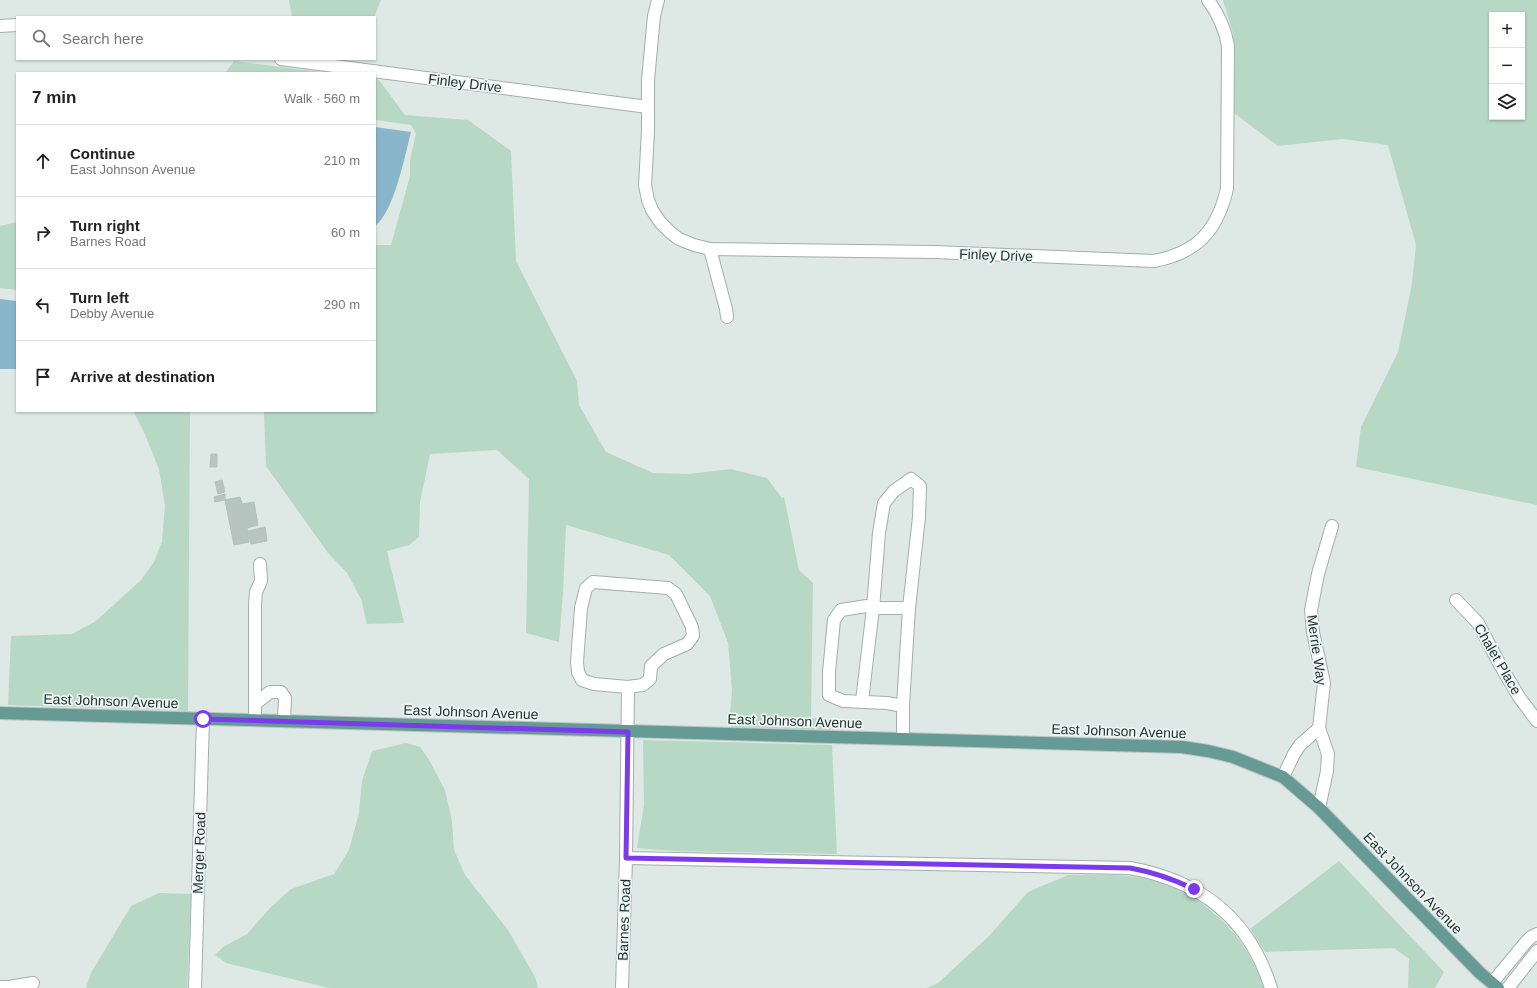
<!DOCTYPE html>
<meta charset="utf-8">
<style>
:root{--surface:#fff;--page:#f6f6f6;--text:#222;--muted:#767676;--line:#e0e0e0}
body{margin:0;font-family:Helvetica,sans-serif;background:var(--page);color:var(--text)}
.controls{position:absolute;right:12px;top:12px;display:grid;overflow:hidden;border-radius:0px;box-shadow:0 1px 3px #0004}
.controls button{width:36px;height:36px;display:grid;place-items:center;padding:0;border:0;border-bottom:1px solid var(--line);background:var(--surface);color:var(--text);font:20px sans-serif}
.stop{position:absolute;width:12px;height:12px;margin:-9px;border:3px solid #7c3aed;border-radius:50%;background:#fff}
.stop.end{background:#7c3aed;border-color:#fff;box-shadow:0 1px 4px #0008}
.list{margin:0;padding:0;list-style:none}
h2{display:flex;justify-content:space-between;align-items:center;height:52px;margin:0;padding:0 16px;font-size:17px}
h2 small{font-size:13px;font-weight:400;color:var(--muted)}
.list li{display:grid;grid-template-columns:26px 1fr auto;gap:12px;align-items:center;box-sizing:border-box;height:72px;padding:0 16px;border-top:1px solid var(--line)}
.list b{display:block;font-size:15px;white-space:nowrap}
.list p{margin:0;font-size:13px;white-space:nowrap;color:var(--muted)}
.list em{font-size:13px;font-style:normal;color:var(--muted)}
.icon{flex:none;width:22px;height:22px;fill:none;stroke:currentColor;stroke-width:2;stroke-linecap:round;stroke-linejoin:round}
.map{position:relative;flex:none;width:1537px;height:988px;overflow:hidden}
.search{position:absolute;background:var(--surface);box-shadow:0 1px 3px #0004;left:16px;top:16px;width:360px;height:44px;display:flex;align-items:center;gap:10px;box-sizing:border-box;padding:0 14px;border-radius:0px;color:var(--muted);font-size:15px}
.panel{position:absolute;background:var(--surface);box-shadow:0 1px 3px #0004;left:16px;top:72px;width:360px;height:340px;border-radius:0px}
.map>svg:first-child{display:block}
.green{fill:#b8d8c6;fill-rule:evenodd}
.water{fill:#89b6ca}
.building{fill:#b7c5c1;stroke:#b1c1bd}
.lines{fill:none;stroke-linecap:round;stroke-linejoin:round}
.minor-casing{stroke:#a2afac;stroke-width:14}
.major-casing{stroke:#bcc3c2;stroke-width:14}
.minor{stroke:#fff;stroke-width:12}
.major{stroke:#669a95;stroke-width:12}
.route{stroke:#7c3aed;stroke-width:5}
.labels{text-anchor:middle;stroke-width:3.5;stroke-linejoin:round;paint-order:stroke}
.street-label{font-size:14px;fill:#213634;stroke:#eef5f3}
</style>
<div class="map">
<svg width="1537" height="988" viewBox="0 0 1537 988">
<rect width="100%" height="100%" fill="#dee8e5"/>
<!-- green -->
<g class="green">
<path d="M 289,0 L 381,0 L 374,17 L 292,17 Z"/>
<path d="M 1223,0 L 1537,0 L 1537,505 L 1356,467 L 1361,427 L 1398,352 L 1412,283 L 1416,245 L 1388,145 L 1342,139 L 1278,146 L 1234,113 L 1235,46 L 1232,30 ZM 1492,15 L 1522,15 L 1522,117 L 1492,117 Z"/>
<path d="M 234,61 L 328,73 L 225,73 Z"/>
<path d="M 375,79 L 379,80 L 405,115 L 468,120 L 511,151 L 516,261 L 577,381 L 579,405 L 606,452 L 653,473 L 689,474 L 731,469 L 767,478 L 782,498 L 784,497 L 799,570 L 813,583 L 811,718 L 831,720 L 831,730 L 731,727 L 730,715 L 732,690 L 728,643 L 710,596 L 669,555 L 566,525 L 563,593 L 559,642 L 526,633 L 529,479 L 497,450 L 430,454 L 420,502 L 419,537 L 409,545 L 387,551 L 404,623 L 367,624 L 361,599 L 347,573 L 328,553 L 266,466 L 264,412 L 261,411 L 375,411 L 375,245 L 391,245 L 410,176 L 410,160 L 416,134 L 411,125 L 375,120 Z"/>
<path d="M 17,222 L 17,290 L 0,288 L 0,226 Z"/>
<path d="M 133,411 L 190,411 L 188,711 L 8,705 L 11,636 L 72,634 L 96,621 L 141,580 L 154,562 L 162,541 L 165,506 L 159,469 L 143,430 Z"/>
<path d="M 643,740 L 832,745 L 837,854 L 674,851 L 637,848 L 644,805 Z"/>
<path d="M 406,743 L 420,747 L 428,758 L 445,790 L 452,821 L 454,850 L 465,875 L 508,930 L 535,977 L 538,988 L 329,988 L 226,963 L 215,955 L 223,947 L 247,934 L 270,908 L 291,889 L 334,874 L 349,850 L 359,813 L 362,781 L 372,751 Z"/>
<path d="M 1339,861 L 1444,972 L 1435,988 L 1408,988 L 1409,959 L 1394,948 L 1265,952 L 1250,929 Z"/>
<path d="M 1068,875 C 1088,875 1109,874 1129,876 C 1192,883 1245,928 1264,988 L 927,988 L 938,983 L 989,936 L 1028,892 Z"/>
<path d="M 159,893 L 191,894 L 187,988 L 86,988 L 91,973 L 131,906 Z"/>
</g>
<!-- water -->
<g class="water">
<path d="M 375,127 L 411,132 C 405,155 394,212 375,226 Z"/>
<path d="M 0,299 L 17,301 L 17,369 L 0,369 Z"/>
</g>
<!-- building -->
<g class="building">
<path d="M 211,454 L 217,454 L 217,467 L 210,467 Z"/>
<path d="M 222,480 L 225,492 L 218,494 L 215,482 Z"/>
<path d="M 225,494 L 225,500 L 240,497 L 242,504 L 254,502 L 258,525 L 247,528 L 249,542 L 234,545 L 225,500 L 215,502 L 214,497 Z"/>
<path d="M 265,527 L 267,541 L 251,544 L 248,531 Z"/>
</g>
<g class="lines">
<!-- minor casing -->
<g class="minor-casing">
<g id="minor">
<path d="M 658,0 L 654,16 L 648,80 L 648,131 L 645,185 L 648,200 L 652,210 L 660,222 L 671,233 L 679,239 L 694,245 L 710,249 L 935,252 L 1154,261 C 1197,253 1217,231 1227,189 L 1228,46 C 1225,28 1219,15 1208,0"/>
<path d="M 0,26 L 17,25"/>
<path d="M 281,59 L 648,107"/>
<path d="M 710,249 L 726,309 L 727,317"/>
<path d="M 1456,600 L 1478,623 L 1499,663 L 1519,697 L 1537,721"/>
<path d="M 862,701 L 873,608 L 879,533 L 884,503 L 894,491 L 911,479 L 920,486 L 919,517 L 909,608"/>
<path d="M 255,704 L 270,692 L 281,692 L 285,698 L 284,721"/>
<path d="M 255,720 L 255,604 L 256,592 L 261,581 L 260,564"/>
<path d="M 903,739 L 903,706 L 887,703 L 843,701 L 829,695 L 829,672 L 834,620 L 841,610 L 867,606 L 873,608 L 909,608 L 903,706"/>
<path d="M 1283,777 L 1294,754 L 1300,745 L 1319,728"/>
<path d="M 1319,808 L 1327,771 L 1328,754 L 1319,728 L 1324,683 L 1313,632 L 1311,610 L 1318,574 L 1332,526"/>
<path d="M 626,858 L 1130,868 C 1201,881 1249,918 1271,988"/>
<path d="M 1492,983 L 1526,942 L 1531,937 L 1537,934"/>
<path d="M 0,987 L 9,987 L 33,983"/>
<path d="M 195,988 L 203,719"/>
<path d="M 622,988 L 626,858 L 628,687 L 643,685 L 650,679 L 651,666 L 664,654 L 687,644 L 693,636 L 692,627 L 676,594 L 668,588 L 593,582 L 586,588 L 581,608 L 577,662 L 578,672 L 582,680 L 594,684 L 628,687"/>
<path d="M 1508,988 L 1537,951"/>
</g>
</g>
<!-- major casing -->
<g class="major-casing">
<path id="major" d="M 0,713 L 1182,747 L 1208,751 L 1233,757 L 1283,777 L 1319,808 L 1480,973 L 1498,988"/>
</g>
<!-- minor -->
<use href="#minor" class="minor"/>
<!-- major -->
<use href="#major" class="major"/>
</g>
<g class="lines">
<!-- route -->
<path class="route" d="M 203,719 L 628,732 L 626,858 L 1130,868 C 1153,872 1173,879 1194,889"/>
</g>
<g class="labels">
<!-- street labels -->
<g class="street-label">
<text transform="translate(465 83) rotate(7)" y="5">Finley Drive</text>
<text transform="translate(996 255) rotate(2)" y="5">Finley Drive</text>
<text transform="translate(1317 650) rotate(82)" y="5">Merrie Way</text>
<text transform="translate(1498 659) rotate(60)" y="5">Chalet Place</text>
<text transform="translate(111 701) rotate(2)" y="5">East Johnson Avenue</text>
<text transform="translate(471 712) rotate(2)" y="5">East Johnson Avenue</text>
<text transform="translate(795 721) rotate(2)" y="5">East Johnson Avenue</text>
<text transform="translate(1119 731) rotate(2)" y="5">East Johnson Avenue</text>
<text transform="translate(199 853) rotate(-88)" y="5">Merger Road</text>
<text transform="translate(1413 883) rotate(46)" y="5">East Johnson Avenue</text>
<text transform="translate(624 920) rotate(-88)" y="5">Barnes Road</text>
</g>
</g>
</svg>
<div class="controls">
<button>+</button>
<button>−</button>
<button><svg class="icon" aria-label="layers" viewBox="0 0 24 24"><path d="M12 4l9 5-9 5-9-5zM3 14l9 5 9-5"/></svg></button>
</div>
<div class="stop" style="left:203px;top:719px"></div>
<div class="stop end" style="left:1194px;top:889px"></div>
<div class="search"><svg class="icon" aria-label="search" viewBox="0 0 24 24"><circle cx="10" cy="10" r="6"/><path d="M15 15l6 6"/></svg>Search here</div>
<section class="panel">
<h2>7 min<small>Walk · 560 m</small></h2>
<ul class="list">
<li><svg class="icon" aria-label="ahead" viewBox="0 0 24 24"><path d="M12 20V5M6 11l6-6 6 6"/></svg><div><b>Continue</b><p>East Johnson Avenue</p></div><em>210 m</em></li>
<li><svg class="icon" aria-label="right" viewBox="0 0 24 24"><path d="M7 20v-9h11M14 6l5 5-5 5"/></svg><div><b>Turn right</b><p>Barnes Road</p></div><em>60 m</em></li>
<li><svg class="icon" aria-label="left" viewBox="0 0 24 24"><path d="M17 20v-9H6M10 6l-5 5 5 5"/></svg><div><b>Turn left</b><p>Debby Avenue</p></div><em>290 m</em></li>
<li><svg class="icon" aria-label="arrive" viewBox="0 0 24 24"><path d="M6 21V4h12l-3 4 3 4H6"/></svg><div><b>Arrive at destination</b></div></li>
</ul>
</section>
</div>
